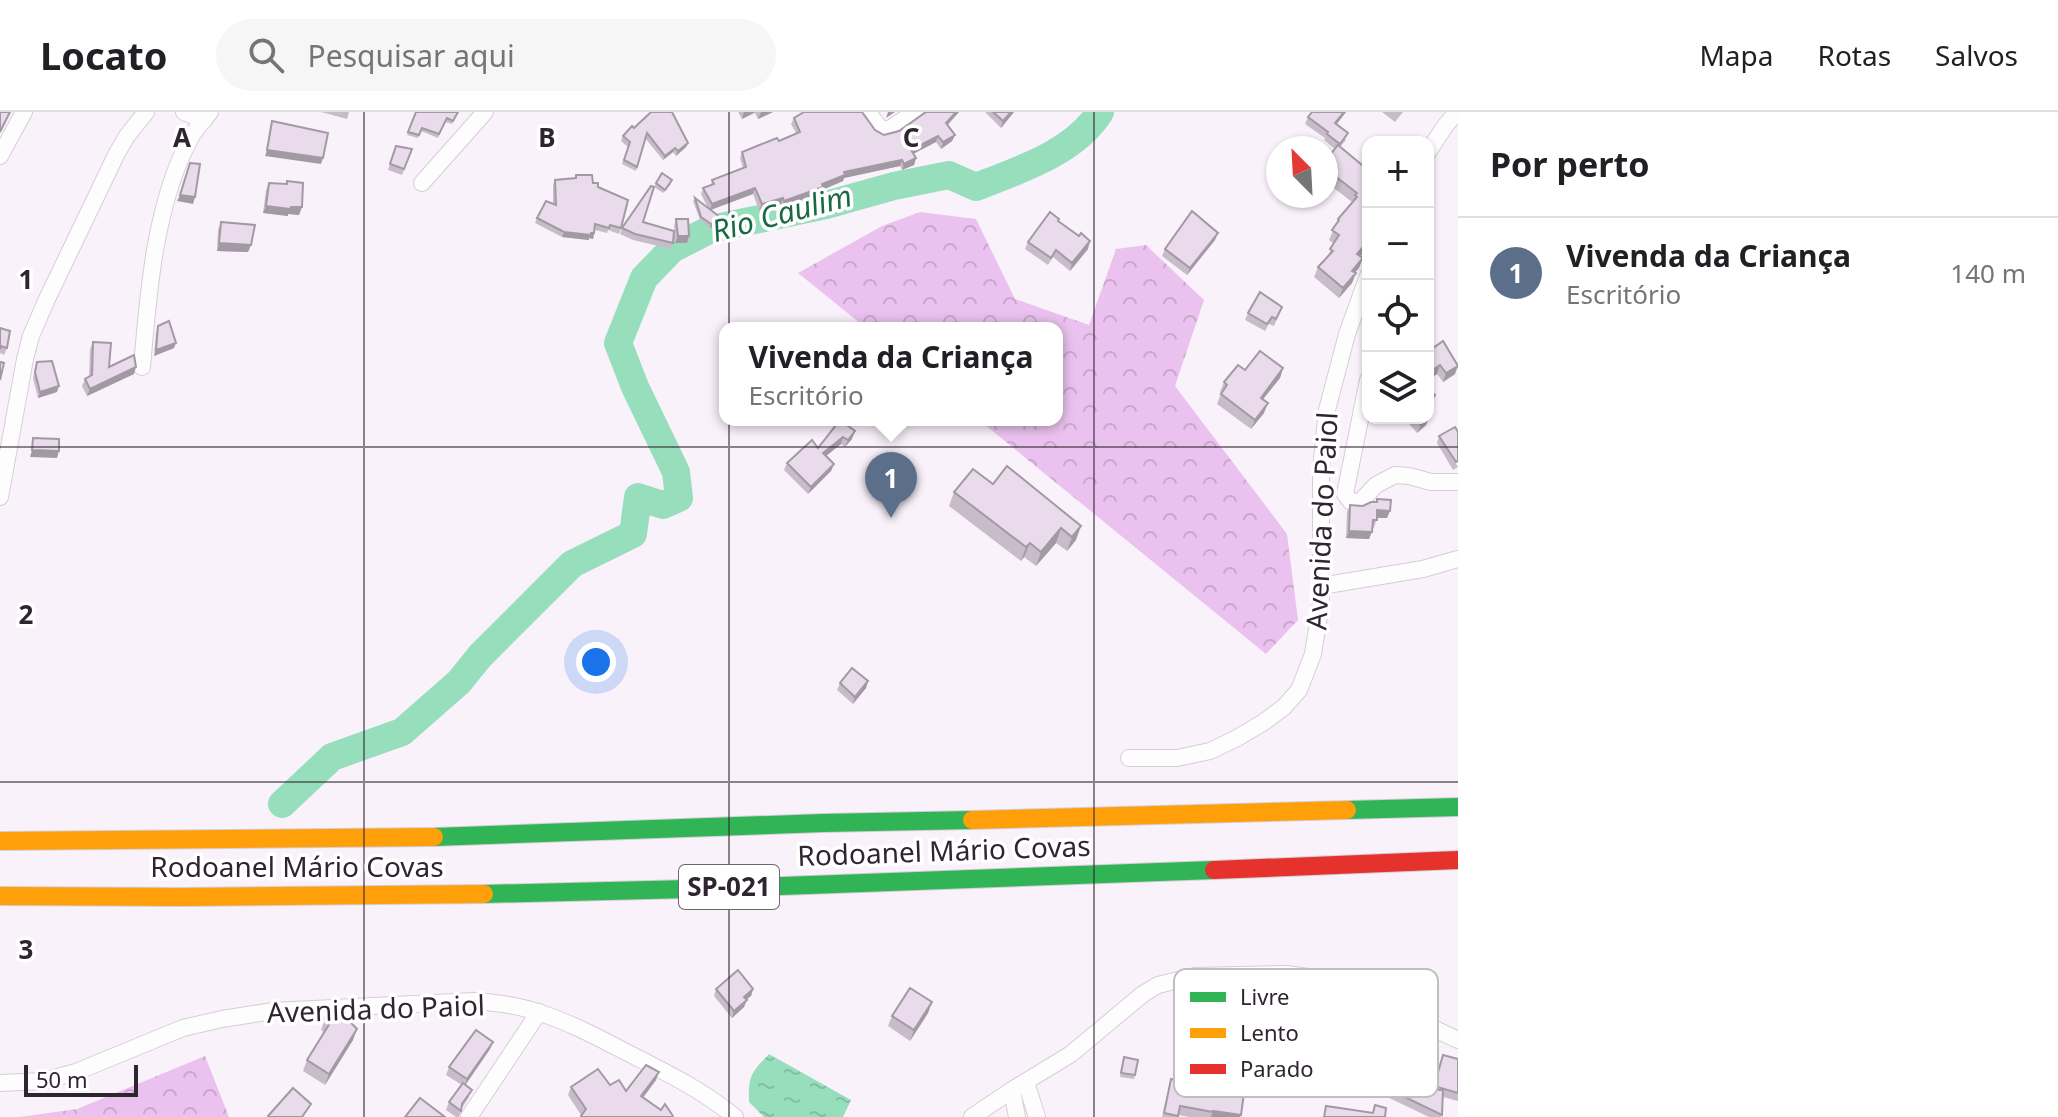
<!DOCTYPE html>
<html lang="pt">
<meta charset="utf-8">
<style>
:root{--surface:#fff;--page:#f6f6f6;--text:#202124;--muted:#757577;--line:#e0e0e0;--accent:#766d77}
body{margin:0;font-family:"Noto Sans",sans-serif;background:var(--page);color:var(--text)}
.controls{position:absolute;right:24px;top:24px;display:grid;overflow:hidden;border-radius:16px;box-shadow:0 2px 6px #0004}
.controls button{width:72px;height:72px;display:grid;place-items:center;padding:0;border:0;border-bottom:2px solid var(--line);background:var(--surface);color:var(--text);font:40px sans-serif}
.compass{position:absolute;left:1266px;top:24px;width:72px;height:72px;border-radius:50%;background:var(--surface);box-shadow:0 2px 6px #0004;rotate:336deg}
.scale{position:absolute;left:24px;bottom:20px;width:114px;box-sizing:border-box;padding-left:8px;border:4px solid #2f2530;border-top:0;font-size:22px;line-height:28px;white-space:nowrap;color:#2f2530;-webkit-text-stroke:6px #fff;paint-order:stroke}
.you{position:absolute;left:596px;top:550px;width:28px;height:28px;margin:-20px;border:6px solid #fff;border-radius:50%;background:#1a73e8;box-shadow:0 0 0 12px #1a73e833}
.badge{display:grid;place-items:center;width:52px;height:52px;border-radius:50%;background:var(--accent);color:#fff;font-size:26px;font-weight:700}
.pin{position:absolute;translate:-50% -66px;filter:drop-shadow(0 2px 4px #0008)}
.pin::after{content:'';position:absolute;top:42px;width:28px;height:24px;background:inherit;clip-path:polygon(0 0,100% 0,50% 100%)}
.popup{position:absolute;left:719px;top:210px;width:344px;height:104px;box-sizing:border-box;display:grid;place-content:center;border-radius:16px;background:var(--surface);filter:drop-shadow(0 2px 6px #0005);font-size:26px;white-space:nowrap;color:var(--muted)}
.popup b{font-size:30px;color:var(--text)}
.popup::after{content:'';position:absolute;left:50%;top:100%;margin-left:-16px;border:16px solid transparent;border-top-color:var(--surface)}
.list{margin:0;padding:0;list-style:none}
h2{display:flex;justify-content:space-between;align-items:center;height:104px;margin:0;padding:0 32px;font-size:34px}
h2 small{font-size:26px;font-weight:400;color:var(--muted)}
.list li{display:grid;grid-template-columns:52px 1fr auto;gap:24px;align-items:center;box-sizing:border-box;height:112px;padding:0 32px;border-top:2px solid var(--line)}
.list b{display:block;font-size:30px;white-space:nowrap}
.list p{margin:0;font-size:26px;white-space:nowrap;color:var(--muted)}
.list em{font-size:26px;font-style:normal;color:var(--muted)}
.icon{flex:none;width:44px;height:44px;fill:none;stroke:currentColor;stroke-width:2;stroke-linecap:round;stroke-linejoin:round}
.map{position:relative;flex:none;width:1458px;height:1005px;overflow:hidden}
header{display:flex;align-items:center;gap:48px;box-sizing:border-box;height:112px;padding:0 40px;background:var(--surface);border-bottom:2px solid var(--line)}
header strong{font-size:38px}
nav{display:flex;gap:44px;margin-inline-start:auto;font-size:28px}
.search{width:560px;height:72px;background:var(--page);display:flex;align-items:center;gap:20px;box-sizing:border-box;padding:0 28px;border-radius:44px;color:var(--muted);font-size:30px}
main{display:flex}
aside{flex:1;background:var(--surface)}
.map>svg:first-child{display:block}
.forest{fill:url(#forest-crowns)}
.water{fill:url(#water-ripples)}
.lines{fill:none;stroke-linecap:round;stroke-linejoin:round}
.river{stroke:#97debd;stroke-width:28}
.street-casing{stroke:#d6cdd7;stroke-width:18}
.fast-casing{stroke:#d4cfd4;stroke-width:20}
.slow-casing{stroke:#d4cfd4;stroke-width:20}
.jam-casing{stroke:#d4cfd4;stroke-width:20}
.street{stroke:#fefdfe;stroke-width:16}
.fast{stroke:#30b455;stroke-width:18}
.slow{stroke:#ff9f0a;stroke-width:18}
.jam{stroke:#e5322d;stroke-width:18}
.wall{fill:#c8bcca}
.shaded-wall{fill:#a399a4}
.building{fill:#e9dbeb;stroke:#a399a4;stroke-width:2}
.grid{fill:none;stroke:#2f2530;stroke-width:2;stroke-opacity:0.55}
.labels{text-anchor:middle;stroke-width:7;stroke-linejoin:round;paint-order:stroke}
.shield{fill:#fff;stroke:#6d666e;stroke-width:2}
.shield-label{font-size:26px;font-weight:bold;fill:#2f2530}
.street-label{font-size:28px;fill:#2f2530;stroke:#fff}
.water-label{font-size:30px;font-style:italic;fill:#196846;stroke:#fff}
.key{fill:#fff;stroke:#c1bec1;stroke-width:2}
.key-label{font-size:22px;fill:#2f2530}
.grid-label{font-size:26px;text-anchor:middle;font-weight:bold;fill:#2f2530;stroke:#fff;stroke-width:7;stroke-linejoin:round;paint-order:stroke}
</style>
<header>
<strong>Locato</strong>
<div class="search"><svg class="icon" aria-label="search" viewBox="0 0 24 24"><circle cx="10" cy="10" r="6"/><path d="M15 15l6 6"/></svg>Pesquisar aqui</div>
<nav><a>Mapa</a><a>Rotas</a><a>Salvos</a></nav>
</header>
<main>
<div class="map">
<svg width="1458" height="1005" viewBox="0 0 1458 1005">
<defs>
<pattern id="forest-crowns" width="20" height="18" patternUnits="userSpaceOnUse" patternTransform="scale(2)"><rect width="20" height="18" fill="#ebc2ef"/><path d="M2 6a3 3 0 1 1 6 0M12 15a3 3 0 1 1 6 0" fill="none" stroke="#caa7cd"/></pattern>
<pattern id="water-ripples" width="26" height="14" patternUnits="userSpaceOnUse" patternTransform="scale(2)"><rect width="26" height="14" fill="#97debd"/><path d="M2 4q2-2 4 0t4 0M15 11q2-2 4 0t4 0" fill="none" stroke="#82bea3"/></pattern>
</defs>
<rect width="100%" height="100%" fill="#faf2fb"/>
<!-- forest -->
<g class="forest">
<path d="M 920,100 L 976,107 L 1015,187 L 1089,213 L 1116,137 L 1146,133 L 1204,188 L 1175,274 L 1287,422 L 1298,508 L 1266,542 L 979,308 L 1057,308 L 1057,216 L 866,216 L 798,161 L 882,114 Z"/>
<path d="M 205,944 L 229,1005 L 20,1005 L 77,997 Z"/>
</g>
<!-- water -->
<path class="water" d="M 769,942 L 851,988 L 843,1005 L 764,1005 L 749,990 C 748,963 752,960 769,942 Z"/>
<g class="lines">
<!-- river -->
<path class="river" d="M 282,692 L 332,645 L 402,620 L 459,570 L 480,544 L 572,452 L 633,422 L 638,385 L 663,393 L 679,386 L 676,360 L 635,275 L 618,231 L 644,166 L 672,137 L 711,117 L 826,93 L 894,74 L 949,63 L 976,75 C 1019,58 1074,41 1100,0"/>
<!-- street casing -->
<g class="street-casing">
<g id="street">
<path d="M 184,0 L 204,8"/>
<path d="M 868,0 L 879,15 L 884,18 L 891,16 L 915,0"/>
<path d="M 1428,40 L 1445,14 L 1457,0"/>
<path d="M 0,44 L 24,0"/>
<path d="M 422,71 L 485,0"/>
<path d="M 142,255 C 148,182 155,90 191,25 C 196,16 204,8 210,0"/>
<path d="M 1368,268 L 1345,382 L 1351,390 L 1360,390 L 1376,373 L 1395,363 L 1409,364 L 1431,370 L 1458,370"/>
<path d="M 0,385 L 25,247 L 31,224 L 47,187 L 117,41 L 127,24 L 146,0"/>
<path d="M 1321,474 L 1423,457 L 1458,447"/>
<path d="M 1129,646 L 1177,646 L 1210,639 L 1237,626 L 1264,610 L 1284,595 L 1299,578 L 1313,542 L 1321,491 L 1321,357 L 1327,298 L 1347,222 L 1368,164"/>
<path d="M 1026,970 L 1037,1005"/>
<path d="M 0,971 L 43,969 L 76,960 L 183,916 L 222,907 L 273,899 L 474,889 C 496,891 519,893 540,901 C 569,910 597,925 624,939 C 663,959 701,977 735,1005"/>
<path d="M 1012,978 L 1017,1005"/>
<path d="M 469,1005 L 539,900"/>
<path d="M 972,1005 L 1012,978 L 1071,942 L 1143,882 L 1158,873 L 1195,864 L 1286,862 L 1316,866 L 1341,872 L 1458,928"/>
</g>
</g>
<!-- fast casing -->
<g class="fast-casing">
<g id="fast">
<path d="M 1347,698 L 1458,695"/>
<path d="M 434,725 L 823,711 L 972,708"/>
<path d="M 484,782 L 729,776 L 1214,758"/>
</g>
</g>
<!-- slow casing -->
<g class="slow-casing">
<g id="slow">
<path d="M 972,708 L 1347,698"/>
<path d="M 0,729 L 434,725"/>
<path d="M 0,784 L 182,785 L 484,782"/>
</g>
</g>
<!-- jam casing -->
<g class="jam-casing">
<path id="jam" d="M 1214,758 L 1458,748"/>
</g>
<!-- street -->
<use href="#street" class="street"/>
<!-- fast -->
<use href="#fast" class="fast"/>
<!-- slow -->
<use href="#slow" class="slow"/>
<!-- jam -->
<use href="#jam" class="jam"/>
</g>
<!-- wall -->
<g class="wall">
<path d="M 321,0 L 349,0 L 347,7 Z"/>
<path d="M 416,0 L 458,0 L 452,12 L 445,10 L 438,26 L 421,19 L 418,26 L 407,23 Z"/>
<path d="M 738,0 L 773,0 L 758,7 L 755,1 L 742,7 Z"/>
<path d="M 926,0 L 959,0 L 947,13 L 955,23 L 952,29 L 941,37 L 936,30 L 913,42 L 916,46 L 914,53 L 902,58 L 900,54 L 844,66 L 843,69 L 822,78 L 820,81 L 782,95 L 781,92 L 759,98 L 753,82 L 711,98 L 724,108 L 723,111 L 710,116 L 700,108 L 693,89 L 695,86 L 708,96 L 701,82 L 703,76 L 711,73 L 712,68 L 743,56 L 740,46 L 742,40 L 779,29 L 796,21 L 791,12 L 794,6 L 875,18 L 884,23 L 889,22 L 899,19 Z"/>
<path d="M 985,0 L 1014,0 L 1001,16 Z"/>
<path d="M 1312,0 L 1346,0 L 1336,13 L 1346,28 L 1340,35 L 1368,58 L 1368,135 L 1360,144 L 1359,156 L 1355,161 L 1352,171 L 1339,186 L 1314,165 L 1318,155 L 1327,145 L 1334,132 L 1329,128 L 1338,107 L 1352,90 L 1326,70 L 1326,48 L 1335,37 L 1324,28 L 1325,26 L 1305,12 L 1308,5 Z"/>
<path d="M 1382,0 L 1403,0 L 1395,10 Z"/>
<path d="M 634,16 L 686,35 L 676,44 L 673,40 L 663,48 L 645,26 L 636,59 L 622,52 L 628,35 L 621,29 L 623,24 Z"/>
<path d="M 396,34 L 412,37 L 402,63 L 388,58 Z"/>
<path d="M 576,63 L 593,71 L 598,75 L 621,116 L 619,122 L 608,118 L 607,121 L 595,118 L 593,127 L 589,126 L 589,128 L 562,125 L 535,111 L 537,106 L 553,92 L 553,73 L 555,68 L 575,66 Z"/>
<path d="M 269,71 L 299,103 L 288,102 L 288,104 L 263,101 L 266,78 Z"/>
<path d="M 656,71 L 671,72 L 663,81 L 654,75 Z"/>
<path d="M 676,107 L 689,124 L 687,131 L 675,131 L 674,114 Z"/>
<path d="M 1058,109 L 1088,137 L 1070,159 L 1053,145 L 1048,153 L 1025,137 L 1028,130 Z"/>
<path d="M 221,110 L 251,133 L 248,140 L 217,139 L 218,118 Z"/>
<path d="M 622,116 L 673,131 L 671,137 L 633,128 L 620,122 Z"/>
<path d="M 1215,128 L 1187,163 L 1162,144 L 1165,137 Z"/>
<path d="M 1282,195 L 1274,214 L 1269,212 L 1265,219 L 1245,208 L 1248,201 Z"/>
<path d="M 158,214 L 174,236 L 154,244 L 156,220 Z"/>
<path d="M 0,216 L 7,236 L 4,243 L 0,241 Z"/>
<path d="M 1428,229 L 1455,262 L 1443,270 L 1437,262 L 1428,268 Z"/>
<path d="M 93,230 L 109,255 L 134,262 L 87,284 L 82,274 L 85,267 L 89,265 L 90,237 Z"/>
<path d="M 37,250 L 57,280 L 38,286 L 33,266 Z"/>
<path d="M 1283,256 L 1280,266 L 1263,287 L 1264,301 L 1251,317 L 1217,292 L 1221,281 L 1220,280 L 1224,270 L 1245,258 Z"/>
<path d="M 1429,305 L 1426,313 L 1417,321 L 1404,306 L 1396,312 L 1393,306 L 1428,306 Z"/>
<path d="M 840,308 L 852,327 L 845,335 L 841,332 L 826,344 L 834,352 L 831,359 L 808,382 L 784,358 L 787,351 L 818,336 Z"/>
<path d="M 1439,324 L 1458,355 L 1453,358 L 1437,331 Z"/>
<path d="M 1007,354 L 1076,428 L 1067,439 L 1056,431 L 1036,454 L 1024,445 L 1021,449 L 949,394 L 954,380 L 993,372 Z"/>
<path d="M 1377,387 L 1387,406 L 1377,406 L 1374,416 L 1372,415 L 1369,427 L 1346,426 L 1347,400 L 1350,393 L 1363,394 L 1376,390 Z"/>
<path d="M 868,569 L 866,576 L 853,592 L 837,578 L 840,571 Z"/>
<path d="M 716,877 L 753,877 L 751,884 L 746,887 L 744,895 L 732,906 L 714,884 Z"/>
<path d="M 1348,887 L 1361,895 L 1387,922 L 1385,929 L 1382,928 L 1379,942 L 1341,935 L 1346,910 L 1343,909 Z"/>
<path d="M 932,890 L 928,901 L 910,929 L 888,914 L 892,904 Z"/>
<path d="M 325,907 L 353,928 L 325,973 L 303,959 L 307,948 L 324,920 L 321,918 Z"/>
<path d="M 493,930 L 490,937 L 465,973 L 469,985 L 462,996 L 459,1005 L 456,1005 L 446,998 L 449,990 L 462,973 L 446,963 L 449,955 Z"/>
<path d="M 1328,943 L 1379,969 L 1376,976 L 1325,950 Z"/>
<path d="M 1443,943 L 1458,947 L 1458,989 L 1443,985 L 1441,1005 L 1429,1005 L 1383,983 L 1386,976 L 1433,977 Z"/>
<path d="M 1124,945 L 1135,963 L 1134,967 L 1120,965 Z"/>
<path d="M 1224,948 L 1250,966 L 1247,975 L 1245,975 L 1240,1005 L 1189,1005 L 1178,1003 L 1178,1005 L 1162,1005 L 1171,967 L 1195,978 L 1218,981 L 1221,957 Z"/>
<path d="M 656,968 L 643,986 L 672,1005 L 580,1005 L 581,1003 L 568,983 L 571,975 L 610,973 L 626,979 Z"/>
</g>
<!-- shaded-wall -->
<g class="shaded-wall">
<path d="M 744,0 L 755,0 L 742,7 Z"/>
<path d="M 761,0 L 773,0 L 758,7 Z"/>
<path d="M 888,0 L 895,0 L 886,6 Z"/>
<path d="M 956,0 L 959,0 L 944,17 L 946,11 Z"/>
<path d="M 1011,0 L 1014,0 L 1001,16 L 1003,9 Z"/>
<path d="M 1344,0 L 1346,0 L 1332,18 L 1335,11 Z"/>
<path d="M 955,23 L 952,29 L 941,37 L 943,30 Z"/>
<path d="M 938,24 L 936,30 L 909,44 L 911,38 Z"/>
<path d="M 688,31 L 686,35 L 676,44 L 678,39 Z"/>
<path d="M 675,36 L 673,40 L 663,48 L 665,44 Z"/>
<path d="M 267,38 L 323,46 L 321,52 L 265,44 Z"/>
<path d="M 916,46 L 914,53 L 902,58 L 904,52 Z"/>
<path d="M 902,48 L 900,54 L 844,66 L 843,69 L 822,78 L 820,81 L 782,95 L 784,89 L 822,72 L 844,60 Z"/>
<path d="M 755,76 L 753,82 L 710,98 L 712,92 Z"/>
<path d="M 180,83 L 195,85 L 193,92 L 177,89 Z"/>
<path d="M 783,86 L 781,92 L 759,98 L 762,92 Z"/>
<path d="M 266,94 L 291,95 L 302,95 L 299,103 L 288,102 L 288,104 L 263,101 Z"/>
<path d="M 724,108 L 723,111 L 710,116 L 711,112 Z"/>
<path d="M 564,120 L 594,121 L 593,127 L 589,126 L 589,128 L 562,125 Z"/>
<path d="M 1218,121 L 1215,128 L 1187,163 L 1190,156 Z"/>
<path d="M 678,124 L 689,124 L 687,131 L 675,131 Z"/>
<path d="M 1090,129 L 1088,137 L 1070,159 L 1072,151 Z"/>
<path d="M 1368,129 L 1368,135 L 1354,152 L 1357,142 Z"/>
<path d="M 219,131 L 251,133 L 248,140 L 217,139 Z"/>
<path d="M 1363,146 L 1359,156 L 1348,168 L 1352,159 Z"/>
<path d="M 1356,161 L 1352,171 L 1339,186 L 1343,176 Z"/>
<path d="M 176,231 L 174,236 L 154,244 L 156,238 Z"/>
<path d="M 1440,253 L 1437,262 L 1428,268 L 1428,261 Z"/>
<path d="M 1458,254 L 1455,262 L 1443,270 L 1446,261 Z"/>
<path d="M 136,255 L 134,262 L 87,284 L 90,277 Z"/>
<path d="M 1283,256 L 1280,266 L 1257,295 L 1261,286 Z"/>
<path d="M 59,274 L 57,280 L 38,286 L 40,280 Z"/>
<path d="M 1268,291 L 1264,301 L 1251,317 L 1255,308 Z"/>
<path d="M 1429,305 L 1426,313 L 1417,321 L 1421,313 Z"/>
<path d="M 855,319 L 852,327 L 845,335 L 848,328 Z"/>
<path d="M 843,325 L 841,332 L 821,348 L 823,341 Z"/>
<path d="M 32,338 L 59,339 L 57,346 L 30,345 Z"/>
<path d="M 834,352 L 831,359 L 808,382 L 811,375 Z"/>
<path d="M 1377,398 L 1390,399 L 1387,406 L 1375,406 Z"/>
<path d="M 1081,414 L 1076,428 L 1067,439 L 1072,425 Z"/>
<path d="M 1061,416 L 1056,431 L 1036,454 L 1041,440 Z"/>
<path d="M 1349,419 L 1372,420 L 1369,427 L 1346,426 Z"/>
<path d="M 1030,431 L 1024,445 L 1021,449 L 1026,435 Z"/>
<path d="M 868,569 L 866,576 L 853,592 L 855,585 Z"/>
<path d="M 753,877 L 751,884 L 741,892 L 744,885 Z"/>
<path d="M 747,888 L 744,895 L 732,906 L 734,899 Z"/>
<path d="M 932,890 L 928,901 L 910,929 L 914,918 Z"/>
<path d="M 357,917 L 353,928 L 325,973 L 329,962 Z"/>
<path d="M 493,930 L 490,937 L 464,975 L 467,967 Z"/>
<path d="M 659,960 L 656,968 L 638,992 L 641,984 Z"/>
<path d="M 1246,966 L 1250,966 L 1247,975 L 1243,975 Z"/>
<path d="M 1213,999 L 1241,1003 L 1240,1005 L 1211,1005 Z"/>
</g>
<!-- building -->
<g class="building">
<path d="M 0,0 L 10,0 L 0,20 Z"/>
<path d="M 416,0 L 458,0 L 453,9 L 447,6 L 439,22 L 422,16 L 419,23 L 408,20 Z"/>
<path d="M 651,0 L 672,0 L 688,31 L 678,39 L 675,36 L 665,44 L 647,21 L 637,55 L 624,48 L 630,30 L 623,24 L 632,14 L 634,16 Z"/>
<path d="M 804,0 L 862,0 L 875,18 L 884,23 L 899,19 L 926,0 L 956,0 L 946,11 L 955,23 L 943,30 L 938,24 L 911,38 L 916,46 L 904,52 L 902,48 L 844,60 L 845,63 L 822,72 L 823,75 L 784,89 L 783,86 L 762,92 L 755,76 L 712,92 L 703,76 L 714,72 L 712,68 L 746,55 L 742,40 L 777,26 L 779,29 L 800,20 L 794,6 Z"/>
<path d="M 993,0 L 1011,0 L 1003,9 Z"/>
<path d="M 1312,0 L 1344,0 L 1335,11 L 1348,21 L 1340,32 L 1327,22 L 1328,20 L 1308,5 Z"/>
<path d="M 272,9 L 328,21 L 323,46 L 267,38 Z"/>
<path d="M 1338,33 L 1368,58 L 1368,129 L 1357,142 L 1363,146 L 1352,159 L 1356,161 L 1343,176 L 1318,155 L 1333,139 L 1330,137 L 1339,123 L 1332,118 L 1339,108 L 1338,107 L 1357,85 L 1355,83 L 1357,81 L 1326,57 L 1326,48 Z"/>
<path d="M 396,34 L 412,37 L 404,57 L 390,52 Z"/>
<path d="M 190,51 L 200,52 L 195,85 L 180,83 Z"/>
<path d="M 662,61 L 672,68 L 665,78 L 656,71 Z"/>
<path d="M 576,63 L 592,63 L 593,71 L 598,71 L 598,75 L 628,88 L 621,116 L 610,113 L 609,116 L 595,112 L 594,121 L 591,121 L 591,123 L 564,120 L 537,106 L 546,89 L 556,93 L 555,68 L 576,66 Z"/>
<path d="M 287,69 L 303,71 L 302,95 L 291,95 L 290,97 L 266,94 L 269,71 L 287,72 Z"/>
<path d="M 651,74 L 654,75 L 643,110 L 674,119 L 673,131 L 635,122 L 622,116 Z"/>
<path d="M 695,86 L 724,108 L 711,112 L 701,105 Z"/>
<path d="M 1192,99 L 1218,121 L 1190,156 L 1165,137 Z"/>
<path d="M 1050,100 L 1059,107 L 1058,109 L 1079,124 L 1081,121 L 1090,129 L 1072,151 L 1056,138 L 1051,146 L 1028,130 Z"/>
<path d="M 676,107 L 688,107 L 689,124 L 678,124 Z"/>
<path d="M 221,110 L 255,113 L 251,133 L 219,131 Z"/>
<path d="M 1260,180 L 1282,195 L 1276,207 L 1272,205 L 1267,212 L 1248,201 Z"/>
<path d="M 169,209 L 176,231 L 156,238 L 158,214 Z"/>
<path d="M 0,216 L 10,219 L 7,236 L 1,234 L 0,237 Z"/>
<path d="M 1428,229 L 1433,236 L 1443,229 L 1458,254 L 1446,261 L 1440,253 L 1428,261 Z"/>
<path d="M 93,230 L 111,231 L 109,255 L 134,243 L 136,255 L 90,277 L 85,267 L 92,263 Z"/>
<path d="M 1260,239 L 1283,256 L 1261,286 L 1268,291 L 1255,308 L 1221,282 L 1227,273 L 1224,270 L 1238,253 L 1245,258 Z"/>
<path d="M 52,249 L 59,274 L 40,280 L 35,260 L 37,250 Z"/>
<path d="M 1,250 L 4,251 L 0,268 L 0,252 Z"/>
<path d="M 1428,276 L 1435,283 L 1428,293 Z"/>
<path d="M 1415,306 L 1428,306 L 1421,313 Z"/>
<path d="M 840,308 L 855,319 L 848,328 L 843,325 L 823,341 L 834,352 L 811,375 L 787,351 L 812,328 L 818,336 Z"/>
<path d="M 1455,315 L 1458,320 L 1458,349 L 1456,350 L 1439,324 Z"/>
<path d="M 33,326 L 59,327 L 59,339 L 32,338 Z"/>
<path d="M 1007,354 L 1081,414 L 1072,425 L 1061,416 L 1041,440 L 1030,431 L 1026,435 L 954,380 L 973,357 L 993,372 Z"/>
<path d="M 1377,387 L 1391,388 L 1390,399 L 1377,398 L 1377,408 L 1373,408 L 1372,420 L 1349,419 L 1350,393 L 1363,394 L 1371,390 L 1377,390 Z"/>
<path d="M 852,556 L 868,569 L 855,585 L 840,571 Z"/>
<path d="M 738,858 L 753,877 L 744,885 L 747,888 L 734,899 L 716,877 Z"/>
<path d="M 910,876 L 932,890 L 914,918 L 892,904 Z"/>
<path d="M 1348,887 L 1362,891 L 1361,895 L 1376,899 L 1390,906 L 1387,922 L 1383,921 L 1381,935 L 1344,928 L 1348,903 L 1345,903 Z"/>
<path d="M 337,896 L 357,917 L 329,962 L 307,948 L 330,911 L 325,907 L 331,897 Z"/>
<path d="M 476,918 L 493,930 L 467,967 L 449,955 Z"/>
<path d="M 1332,934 L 1381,957 L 1379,969 L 1328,943 Z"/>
<path d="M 1443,943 L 1458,947 L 1458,981 L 1434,974 Z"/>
<path d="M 1124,945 L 1138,948 L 1135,963 L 1121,961 Z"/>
<path d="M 1224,948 L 1252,952 L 1250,966 L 1246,966 L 1241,1003 L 1213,999 L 1213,1000 L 1180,994 L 1178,1004 L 1164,1001 L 1171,967 L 1196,973 L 1195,978 L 1220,982 Z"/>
<path d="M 646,953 L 659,960 L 641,984 L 661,998 L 665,992 L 673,1004 L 672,1005 L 582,1005 L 581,1004 L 586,997 L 571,975 L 598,957 L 610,973 L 619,968 L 626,979 Z"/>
<path d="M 463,971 L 472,978 L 462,992 L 461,999 L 449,990 Z"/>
<path d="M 293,976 L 311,992 L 302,1005 L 269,1005 L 268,1004 Z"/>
<path d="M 1386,976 L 1443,978 L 1442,1003 Z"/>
<path d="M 420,986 L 445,1005 L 405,1005 Z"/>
<path d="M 1375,993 L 1386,996 L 1385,1005 L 1324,1005 L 1326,994 L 1373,1001 Z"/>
</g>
<!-- grid -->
<path class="grid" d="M 364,0 L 364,1005M 729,0 L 729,1005M 1094,0 L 1094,1005M 0,335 L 1458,335M 0,670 L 1458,670"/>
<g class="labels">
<!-- shield labels -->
<rect class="shield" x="679" y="753" width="100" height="44" rx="6"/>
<g class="shield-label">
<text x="729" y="784">SP-021</text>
</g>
<!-- street labels -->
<g class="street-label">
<text transform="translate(1322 409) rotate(-87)" y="10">Avenida do Paiol</text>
<text transform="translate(944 739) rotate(-2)" y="10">Rodoanel Mário Covas</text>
<text x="297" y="765">Rodoanel Mário Covas</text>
<text transform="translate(376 897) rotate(-2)" y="10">Avenida do Paiol</text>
</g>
<!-- water labels -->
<g class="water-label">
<text transform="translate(782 102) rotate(-15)" y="10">Rio Caulim</text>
</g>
</g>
<!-- legend -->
<rect x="1174" y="857" width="264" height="128" rx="12" class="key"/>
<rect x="1190" y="880" width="36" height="10" fill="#30b455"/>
<rect x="1190" y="916" width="36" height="10" fill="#ff9f0a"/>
<rect x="1190" y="952" width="36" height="10" fill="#e5322d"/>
<g class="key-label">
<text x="1240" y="893">Livre</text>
<text x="1240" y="929">Lento</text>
<text x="1240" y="965">Parado</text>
</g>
<g class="grid-label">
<text x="182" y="35">A</text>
<text x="547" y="35">B</text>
<text x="911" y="35">C</text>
<text x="26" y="177">1</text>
<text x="26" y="512">2</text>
<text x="26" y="847">3</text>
</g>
</svg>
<div class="controls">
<button>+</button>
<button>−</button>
<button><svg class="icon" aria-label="locate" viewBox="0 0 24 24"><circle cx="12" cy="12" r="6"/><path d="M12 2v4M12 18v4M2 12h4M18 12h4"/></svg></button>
<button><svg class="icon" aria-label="layers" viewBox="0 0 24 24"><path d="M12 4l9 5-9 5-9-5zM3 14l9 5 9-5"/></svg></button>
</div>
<svg class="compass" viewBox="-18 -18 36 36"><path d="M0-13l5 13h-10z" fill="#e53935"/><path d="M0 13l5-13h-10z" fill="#757577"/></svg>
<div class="scale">50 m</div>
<div class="you"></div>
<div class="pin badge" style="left:891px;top:406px;background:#5c6f8a">1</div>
<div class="popup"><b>Vivenda da Criança</b>Escritório</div>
</div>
<aside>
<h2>Por perto<small></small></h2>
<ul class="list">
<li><span class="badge" style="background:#5c6f8a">1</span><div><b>Vivenda da Criança</b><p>Escritório</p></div><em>140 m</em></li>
</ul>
</aside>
</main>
